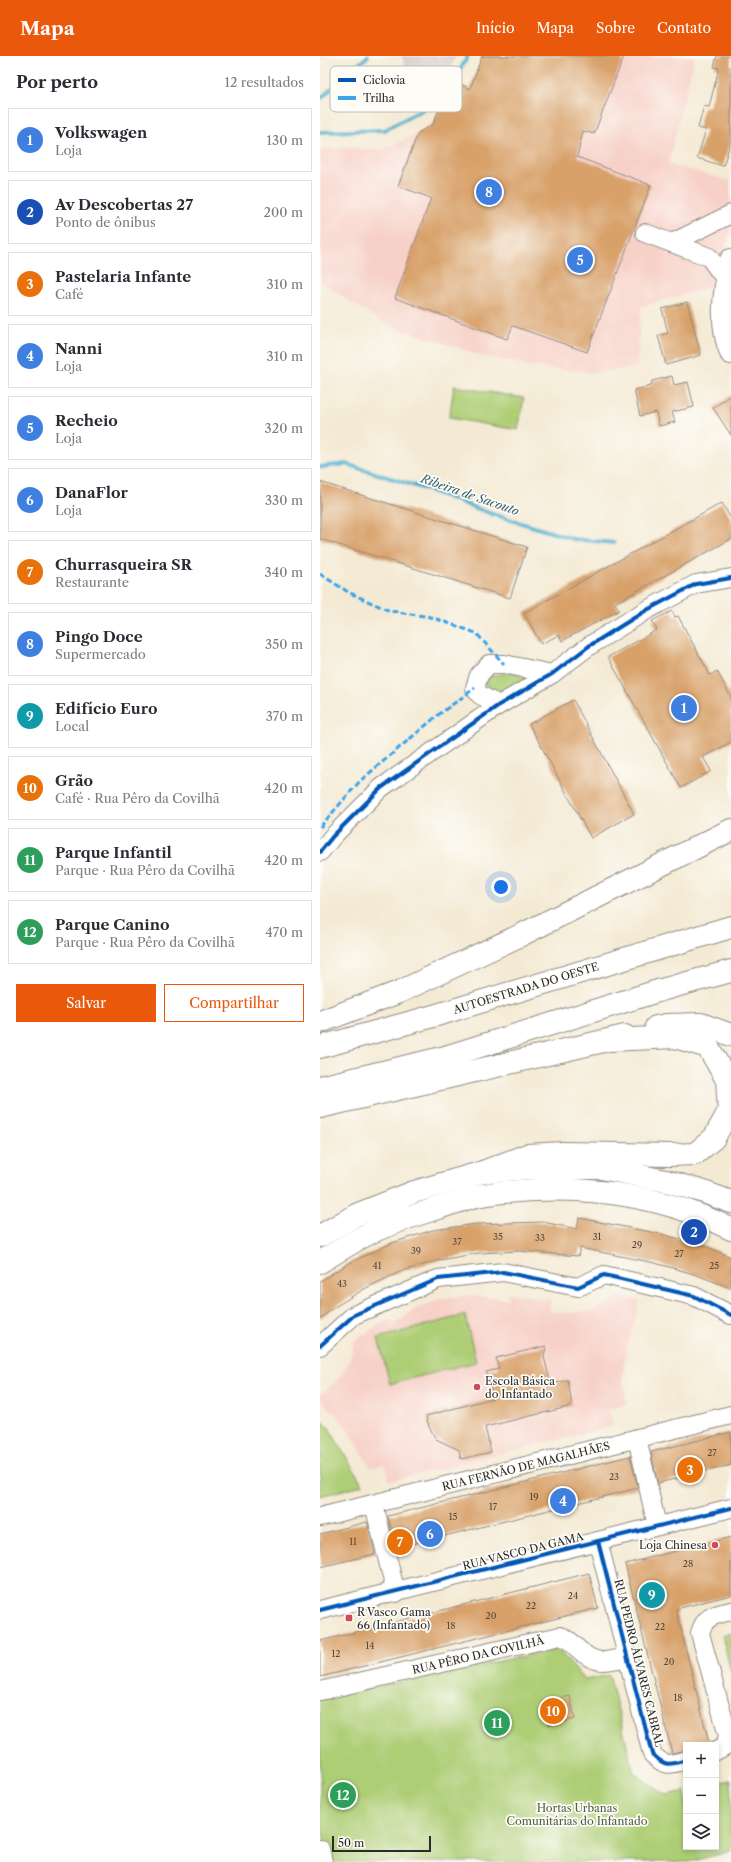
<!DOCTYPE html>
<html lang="pt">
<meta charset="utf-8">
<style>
:root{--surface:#fff;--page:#f2f2f3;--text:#2b2b33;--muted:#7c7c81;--line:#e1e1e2;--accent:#ea580c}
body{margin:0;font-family:"Libre Caslon Text",serif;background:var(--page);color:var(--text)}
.controls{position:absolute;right:12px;bottom:12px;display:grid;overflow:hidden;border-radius:0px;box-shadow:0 2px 6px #0003}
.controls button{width:36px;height:36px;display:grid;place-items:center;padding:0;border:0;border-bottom:1px solid var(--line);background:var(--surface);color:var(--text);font:20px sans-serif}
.scale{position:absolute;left:12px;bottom:10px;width:99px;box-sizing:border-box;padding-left:4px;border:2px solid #2b2b2b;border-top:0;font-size:11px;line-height:14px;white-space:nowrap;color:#2b2b2b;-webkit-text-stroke:3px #fdfcf7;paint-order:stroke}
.you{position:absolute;left:181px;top:831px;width:14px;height:14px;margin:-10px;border:3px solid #fff;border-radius:50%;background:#1a73e8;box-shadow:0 0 0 6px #1a73e833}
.badge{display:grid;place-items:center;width:26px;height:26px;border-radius:50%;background:var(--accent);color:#fff;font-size:13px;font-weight:700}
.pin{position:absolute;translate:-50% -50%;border:2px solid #fff;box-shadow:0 1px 4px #0006}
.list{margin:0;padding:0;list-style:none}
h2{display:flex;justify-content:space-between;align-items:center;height:52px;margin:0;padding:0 16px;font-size:17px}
h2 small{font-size:13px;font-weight:400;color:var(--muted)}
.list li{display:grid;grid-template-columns:26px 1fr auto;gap:12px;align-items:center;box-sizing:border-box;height:64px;margin:0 8px 8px;padding:0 8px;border:1px solid var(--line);border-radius:0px}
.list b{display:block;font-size:15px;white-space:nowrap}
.list p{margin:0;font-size:13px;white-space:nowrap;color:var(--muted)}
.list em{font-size:13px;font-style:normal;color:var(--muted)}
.actions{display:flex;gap:8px;padding:12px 16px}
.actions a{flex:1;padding:9px 0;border:1px solid var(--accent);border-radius:0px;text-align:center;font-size:14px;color:var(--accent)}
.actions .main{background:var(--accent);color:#fff}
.icon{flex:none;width:22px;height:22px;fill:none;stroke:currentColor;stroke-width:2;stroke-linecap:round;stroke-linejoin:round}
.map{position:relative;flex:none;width:411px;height:1806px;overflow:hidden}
header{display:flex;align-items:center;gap:24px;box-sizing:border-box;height:56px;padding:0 20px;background:var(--accent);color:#fff}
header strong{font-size:19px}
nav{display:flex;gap:22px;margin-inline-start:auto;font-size:14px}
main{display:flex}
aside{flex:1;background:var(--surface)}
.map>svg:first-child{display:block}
.built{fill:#f7d1c8}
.industrial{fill:#d2bfc0}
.green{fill:#aece76;stroke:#6c7c50}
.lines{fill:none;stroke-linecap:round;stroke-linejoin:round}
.stream{stroke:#4eafcd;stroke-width:4}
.building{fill:#d8a16a}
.minor-casing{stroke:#908a80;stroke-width:20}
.major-casing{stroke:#908a80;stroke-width:24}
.highway-casing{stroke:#908a80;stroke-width:24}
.minor{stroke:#fff;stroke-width:18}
.major{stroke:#fff;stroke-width:22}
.highway{stroke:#fff;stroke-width:22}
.quiet{stroke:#3ea3eb;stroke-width:3;stroke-dasharray:6 3;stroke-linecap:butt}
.cycleway-casing{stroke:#fdfcf7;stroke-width:6}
.cycleway{stroke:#0057b8;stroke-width:4}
.poi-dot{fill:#d1495b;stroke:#fdfcf7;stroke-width:1.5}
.labels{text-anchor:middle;stroke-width:3.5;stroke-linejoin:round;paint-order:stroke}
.number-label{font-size:9px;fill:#56483b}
.street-label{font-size:11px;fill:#2b2b2b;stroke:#fdfcf7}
.poi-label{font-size:11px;fill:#2b2b2b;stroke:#fdfcf7;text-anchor:start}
.park-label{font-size:11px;fill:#525c42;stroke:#fdfcf7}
.water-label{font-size:12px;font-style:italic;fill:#39606c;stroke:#fdfcf7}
.key{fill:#fdfcf7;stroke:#bebdba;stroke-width:1}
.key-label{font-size:11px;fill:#2b2b2b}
</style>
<header>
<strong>Mapa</strong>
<nav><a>Início</a><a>Mapa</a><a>Sobre</a><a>Contato</a></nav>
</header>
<main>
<aside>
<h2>Por perto<small>12 resultados</small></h2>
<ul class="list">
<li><span class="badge" style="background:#3f7fe0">1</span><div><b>Volkswagen</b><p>Loja</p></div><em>130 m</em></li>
<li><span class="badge" style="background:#1a4fb4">2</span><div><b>Av Descobertas 27</b><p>Ponto de ônibus</p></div><em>200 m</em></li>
<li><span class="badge" style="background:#e8710a">3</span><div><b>Pastelaria Infante</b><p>Café</p></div><em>310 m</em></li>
<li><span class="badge" style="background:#3f7fe0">4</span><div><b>Nanni</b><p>Loja</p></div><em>310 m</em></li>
<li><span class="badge" style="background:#3f7fe0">5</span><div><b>Recheio</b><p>Loja</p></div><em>320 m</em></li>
<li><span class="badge" style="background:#3f7fe0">6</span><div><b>DanaFlor</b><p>Loja</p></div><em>330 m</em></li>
<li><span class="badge" style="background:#e8710a">7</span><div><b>Churrasqueira SR</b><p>Restaurante</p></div><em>340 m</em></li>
<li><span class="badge" style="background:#3f7fe0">8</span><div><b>Pingo Doce</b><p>Supermercado</p></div><em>350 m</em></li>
<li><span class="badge" style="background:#0f9aa8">9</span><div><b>Edifício Euro</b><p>Local</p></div><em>370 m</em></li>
<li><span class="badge" style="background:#e8710a">10</span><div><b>Grão</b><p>Café · Rua Pêro da Covilhã</p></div><em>420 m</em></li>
<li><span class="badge" style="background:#2e9e5b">11</span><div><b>Parque Infantil</b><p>Parque · Rua Pêro da Covilhã</p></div><em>420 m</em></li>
<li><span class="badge" style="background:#2e9e5b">12</span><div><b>Parque Canino</b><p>Parque · Rua Pêro da Covilhã</p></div><em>470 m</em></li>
</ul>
<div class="actions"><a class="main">Salvar</a><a>Compartilhar</a></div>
</aside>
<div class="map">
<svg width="411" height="1806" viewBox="0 0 411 1806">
<rect width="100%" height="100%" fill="#fdfcf7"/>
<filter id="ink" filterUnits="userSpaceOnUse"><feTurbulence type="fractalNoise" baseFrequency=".025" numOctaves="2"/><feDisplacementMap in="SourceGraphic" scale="8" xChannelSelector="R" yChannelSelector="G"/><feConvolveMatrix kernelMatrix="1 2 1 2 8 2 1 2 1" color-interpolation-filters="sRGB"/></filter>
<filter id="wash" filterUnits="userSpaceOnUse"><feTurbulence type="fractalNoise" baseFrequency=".012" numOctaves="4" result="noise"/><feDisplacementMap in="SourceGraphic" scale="16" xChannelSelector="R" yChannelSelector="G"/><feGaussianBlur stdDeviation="0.9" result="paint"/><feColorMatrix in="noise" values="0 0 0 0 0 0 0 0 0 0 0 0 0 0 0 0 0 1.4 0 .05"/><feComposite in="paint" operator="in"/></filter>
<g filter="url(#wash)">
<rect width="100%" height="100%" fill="#f4ead4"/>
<!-- built -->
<g class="built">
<path d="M 162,0 L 375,0 L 348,108 L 411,125 L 411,170 L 397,229 L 321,251 L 317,311 L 273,317 L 216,311 L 160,299 L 65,268 L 0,226 L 0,94 L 27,92 L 63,94 L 98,77 L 113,68 L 122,46 L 135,37 L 140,38 L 142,29 L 150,33 Z"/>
<path d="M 188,1237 L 231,1244 L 229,1255 L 245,1257 L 272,1255 L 289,1247 L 298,1240 L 320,1244 L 305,1301 L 303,1322 L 307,1348 L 289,1353 L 293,1370 L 69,1425 L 65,1408 L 50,1412 L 36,1386 L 20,1362 L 0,1343 L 0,1338 L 13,1328 L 21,1319 L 29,1306 L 35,1284 L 57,1270 L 70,1263 L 73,1269 L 94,1254 L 119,1243 L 148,1239 L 188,1243 Z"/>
</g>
<!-- industrial -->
<path class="industrial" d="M 82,0 L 135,0 L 128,21 L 111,48 L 98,37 L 84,8 Z"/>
<!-- green -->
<g class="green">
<path d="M 134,330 L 204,342 L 198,374 L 129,362 Z"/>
<path d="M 194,616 L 209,623 L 183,639 L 176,639 L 169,634 L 166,629 L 169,620 Z"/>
<path d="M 145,1259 L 156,1306 L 70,1328 L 58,1282 Z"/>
<path d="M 0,1362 L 9,1372 L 43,1429 L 0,1440 Z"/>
<path d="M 411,1577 L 411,1617 L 402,1579 Z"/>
<path d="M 237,1593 L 265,1624 L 289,1619 L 314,1717 L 346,1739 L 366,1735 L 366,1791 L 396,1791 L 396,1727 L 411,1724 L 411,1795 L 370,1806 L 9,1806 L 0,1763 L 0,1643 Z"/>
</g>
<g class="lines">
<!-- stream -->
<g class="stream">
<path d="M 0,43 L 48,0"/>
<path d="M 0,76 L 65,74 L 102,54 L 132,27 L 148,0"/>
<path d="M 0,411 L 26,408 L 105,433 L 172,458 L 253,483 L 294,487"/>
</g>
</g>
<g id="blocks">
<!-- building -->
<g class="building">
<path d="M 162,0 L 304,0 L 274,78 L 263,75 L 257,101 L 331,129 L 267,296 L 193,270 L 187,283 L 75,242 L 111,142 L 78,130 L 98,77 L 113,68 L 122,46 L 141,34 L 142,29 L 150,33 Z"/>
<path d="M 397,0 L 411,0 L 411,85 L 403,110 L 377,102 L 386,74 L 378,72 L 384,50 L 389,51 L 399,12 L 394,11 Z"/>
<path d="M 367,246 L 381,299 L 346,309 L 338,280 L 348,277 L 342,253 Z"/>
<path d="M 352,320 L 354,329 L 368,326 L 374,351 L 352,356 L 355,366 L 339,370 L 336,356 L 320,360 L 314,334 L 331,330 L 332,325 Z"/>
<path d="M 411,339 L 411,379 L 393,352 Z"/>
<path d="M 0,426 L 207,491 L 190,542 L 0,483 Z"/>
<path d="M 402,447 L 411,463 L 411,483 L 295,547 L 299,554 L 242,585 L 239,579 L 221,588 L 204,557 Z"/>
<path d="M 352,555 L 355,561 L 358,560 L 390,619 L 397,615 L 411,641 L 411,686 L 383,701 L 391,715 L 361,732 L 288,601 L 337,574 L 332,565 Z"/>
<path d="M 253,644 L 314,758 L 271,782 L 209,668 Z"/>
<path d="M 259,1162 L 341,1178 L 383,1189 L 411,1201 L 411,1232 L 374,1218 L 335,1207 L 260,1192 L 258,1200 L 199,1195 L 159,1197 L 120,1204 L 82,1215 L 46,1232 L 13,1252 L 0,1263 L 0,1225 L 31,1206 L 72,1187 L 113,1174 L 156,1168 L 223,1166 L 257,1173 Z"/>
<path d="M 226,1290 L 224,1301 L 231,1328 L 248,1324 L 252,1350 L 165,1371 L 171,1396 L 141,1403 L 139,1394 L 116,1383 L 109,1371 L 106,1360 L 173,1342 L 166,1316 L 179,1313 L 176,1302 Z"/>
<path d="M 411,1376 L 411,1409 L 338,1427 L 331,1396 Z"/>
<path d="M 310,1400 L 318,1432 L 76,1492 L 68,1460 Z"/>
<path d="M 47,1466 L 55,1498 L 0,1511 L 0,1478 Z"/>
<path d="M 411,1481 L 411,1539 L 356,1553 L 389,1687 L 388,1689 L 366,1689 L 366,1694 L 352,1697 L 305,1508 Z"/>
<path d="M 269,1517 L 278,1552 L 0,1621 L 0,1585 Z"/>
<path d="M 250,1640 L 255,1663 L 229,1669 L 223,1646 Z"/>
</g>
</g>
</g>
<g filter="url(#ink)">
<use href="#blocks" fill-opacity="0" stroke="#908a80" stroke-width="1"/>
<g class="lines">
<!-- minor casing -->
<g class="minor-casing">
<g id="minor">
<path d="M 325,177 L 389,201 L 406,224"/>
<path d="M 352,187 L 411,158"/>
<path d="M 179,649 L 160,639 L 155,632 L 159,619 L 169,608 L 184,608 L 232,618"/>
<path d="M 0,796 L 13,780 L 61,732 L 179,649 L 232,618 L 269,590 L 325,555 L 376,528 L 411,522"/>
<path d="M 0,1290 L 34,1259 L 118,1223 L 183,1216 L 258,1231 L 284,1219 L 374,1240 L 411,1259"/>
<path d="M 317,1382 L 337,1470"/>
<path d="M 54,1449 L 76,1537"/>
<path d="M 0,1461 L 411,1359"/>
<path d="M 278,1485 L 332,1698 C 345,1711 350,1709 366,1704"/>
<path d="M 0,1554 L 411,1452"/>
<path d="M 0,1635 L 240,1580 C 248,1582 251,1586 257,1592 C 276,1610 286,1606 309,1600"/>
<path d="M 396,1695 L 405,1690 L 408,1680 L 380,1577 C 385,1559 395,1559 411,1555"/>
<path d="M 0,1793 L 3,1806"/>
</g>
</g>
<!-- major casing -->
<g class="major-casing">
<g id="major">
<path d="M 411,204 C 404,235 399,267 411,297"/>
<path d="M 0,1180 L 36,1159 L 94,1136 L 163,1116 L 209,1112 L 281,1112 L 346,1125 L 381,1135 L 411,1146"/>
<path d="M 0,1206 C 15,1197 29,1188 44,1180 C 70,1166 100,1158 127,1149 C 138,1146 150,1141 162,1139 C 247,1126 334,1135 411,1173"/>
</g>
</g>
<!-- highway casing -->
<g class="highway-casing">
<g id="highway">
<path d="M 0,966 L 79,936 L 201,879 L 411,774"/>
<path d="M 336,971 L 346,969 L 381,968 L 411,979"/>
<path d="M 0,991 L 110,961 L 411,871"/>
<path d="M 0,1031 L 122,1002 L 341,934 L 411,915"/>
<path d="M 0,1051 L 305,980"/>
<path d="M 163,1116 L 207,1099 L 243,1097 L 350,1099 L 375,1098 L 394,1082 L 409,1055 L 407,1024 L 388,991 L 355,981 L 290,984"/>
</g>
</g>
<!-- minor -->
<use href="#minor" class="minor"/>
<!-- major -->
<use href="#major" class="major"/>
<!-- highway -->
<use href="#highway" class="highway"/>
<!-- quiet -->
<g class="quiet">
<path d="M 0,518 L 28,536 L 70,555 L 111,561 L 156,577 L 184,608"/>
<path d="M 0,771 L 40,725 L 118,659 L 155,632"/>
</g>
<!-- cycleway casing -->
<g class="cycleway-casing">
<g id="cycleway">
<path d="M 0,796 L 13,780 L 61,732 L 179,649 L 232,618 L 269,590 L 325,555 L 376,528 L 411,522"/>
<path d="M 0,1290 L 34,1259 L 118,1223 L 183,1216 L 258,1231 L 284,1219 L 374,1240 L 411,1259"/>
<path d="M 278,1485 L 332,1698 C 345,1711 350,1709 366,1704"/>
<path d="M 0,1554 L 411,1452"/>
</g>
</g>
<!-- cycleway -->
<use href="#cycleway" class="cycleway"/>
</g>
</g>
<!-- markers -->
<g class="poi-dot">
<circle cx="157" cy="1331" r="4"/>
<circle cx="395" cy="1489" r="4"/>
<rect x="25" y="1558" width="8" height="8" rx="2"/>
</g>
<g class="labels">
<!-- number labels -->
<g class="number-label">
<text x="178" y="1184">35</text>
<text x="277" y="1184">31</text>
<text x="220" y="1185">33</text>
<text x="137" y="1189">37</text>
<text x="317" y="1192">29</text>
<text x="96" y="1198">39</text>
<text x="359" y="1201">27</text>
<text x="57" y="1213">41</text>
<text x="394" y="1213">25</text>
<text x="22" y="1231">43</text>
<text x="392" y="1400">27</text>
<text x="294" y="1424">23</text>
<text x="214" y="1444">19</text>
<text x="173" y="1454">17</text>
<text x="133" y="1464">15</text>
<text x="33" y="1489">11</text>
<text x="368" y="1511">28</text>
<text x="253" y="1543">24</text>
<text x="211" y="1553">22</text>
<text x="171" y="1563">20</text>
<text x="131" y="1573">18</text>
<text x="340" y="1574">22</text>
<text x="50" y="1593">14</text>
<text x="16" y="1601">12</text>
<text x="349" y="1609">20</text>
<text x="358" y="1645">18</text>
</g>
<!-- street labels -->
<g class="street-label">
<text transform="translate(206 932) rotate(-17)" y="4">AUTOESTRADA DO OESTE</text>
<text transform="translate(206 1410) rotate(-14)" y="4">RUA FERNÃO DE MAGALHÃES</text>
<text transform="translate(203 1495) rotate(-14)" y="4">RUA VASCO DA GAMA</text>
<text transform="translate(158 1599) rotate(-13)" y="4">RUA PÊRO DA COVILHÃ</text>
<text transform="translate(319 1607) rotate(76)" y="4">RUA PEDRO ÁLVARES CABRAL</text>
</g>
<!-- poi labels -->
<g class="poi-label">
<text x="165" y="1329">Escola Básica<tspan x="165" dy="13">do Infantado</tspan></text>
<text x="387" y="1493" text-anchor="end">Loja Chinesa</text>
<text x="37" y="1560">R Vasco Gama<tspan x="37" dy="13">66 (Infantado)</tspan></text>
</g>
<!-- park labels -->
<g class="park-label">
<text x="257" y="1756">Hortas Urbanas<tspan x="257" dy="13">Comunitárias do Infantado</tspan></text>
</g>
<!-- water labels -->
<g class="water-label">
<text transform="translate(150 439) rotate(19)" y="4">Ribeira de Sacouto</text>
</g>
</g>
<!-- legend -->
<rect x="10" y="10" width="132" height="46" rx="6" class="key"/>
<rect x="18" y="22" width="18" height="4" fill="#0057b8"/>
<rect x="18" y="40" width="18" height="4" fill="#3ea3eb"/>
<g class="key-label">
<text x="43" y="28">Ciclovia</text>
<text x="43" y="46">Trilha</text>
</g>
</svg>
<div class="controls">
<button>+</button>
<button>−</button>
<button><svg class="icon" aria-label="layers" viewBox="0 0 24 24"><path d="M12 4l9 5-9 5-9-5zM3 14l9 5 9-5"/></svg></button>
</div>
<div class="scale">50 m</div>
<div class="you"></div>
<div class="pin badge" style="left:364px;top:652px;background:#3f7fe0">1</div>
<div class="pin badge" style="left:374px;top:1176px;background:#1a4fb4">2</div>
<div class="pin badge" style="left:370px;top:1414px;background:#e8710a">3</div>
<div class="pin badge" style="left:243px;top:1445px;background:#3f7fe0">4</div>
<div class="pin badge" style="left:260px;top:204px;background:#3f7fe0">5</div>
<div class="pin badge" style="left:110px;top:1478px;background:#3f7fe0">6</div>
<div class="pin badge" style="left:80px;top:1486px;background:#e8710a">7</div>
<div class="pin badge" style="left:169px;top:136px;background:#3f7fe0">8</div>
<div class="pin badge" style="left:332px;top:1539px;background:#0f9aa8">9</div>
<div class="pin badge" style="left:233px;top:1655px;background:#e8710a">10</div>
<div class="pin badge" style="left:177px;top:1667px;background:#2e9e5b">11</div>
<div class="pin badge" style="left:23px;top:1739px;background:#2e9e5b">12</div>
</div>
</main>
